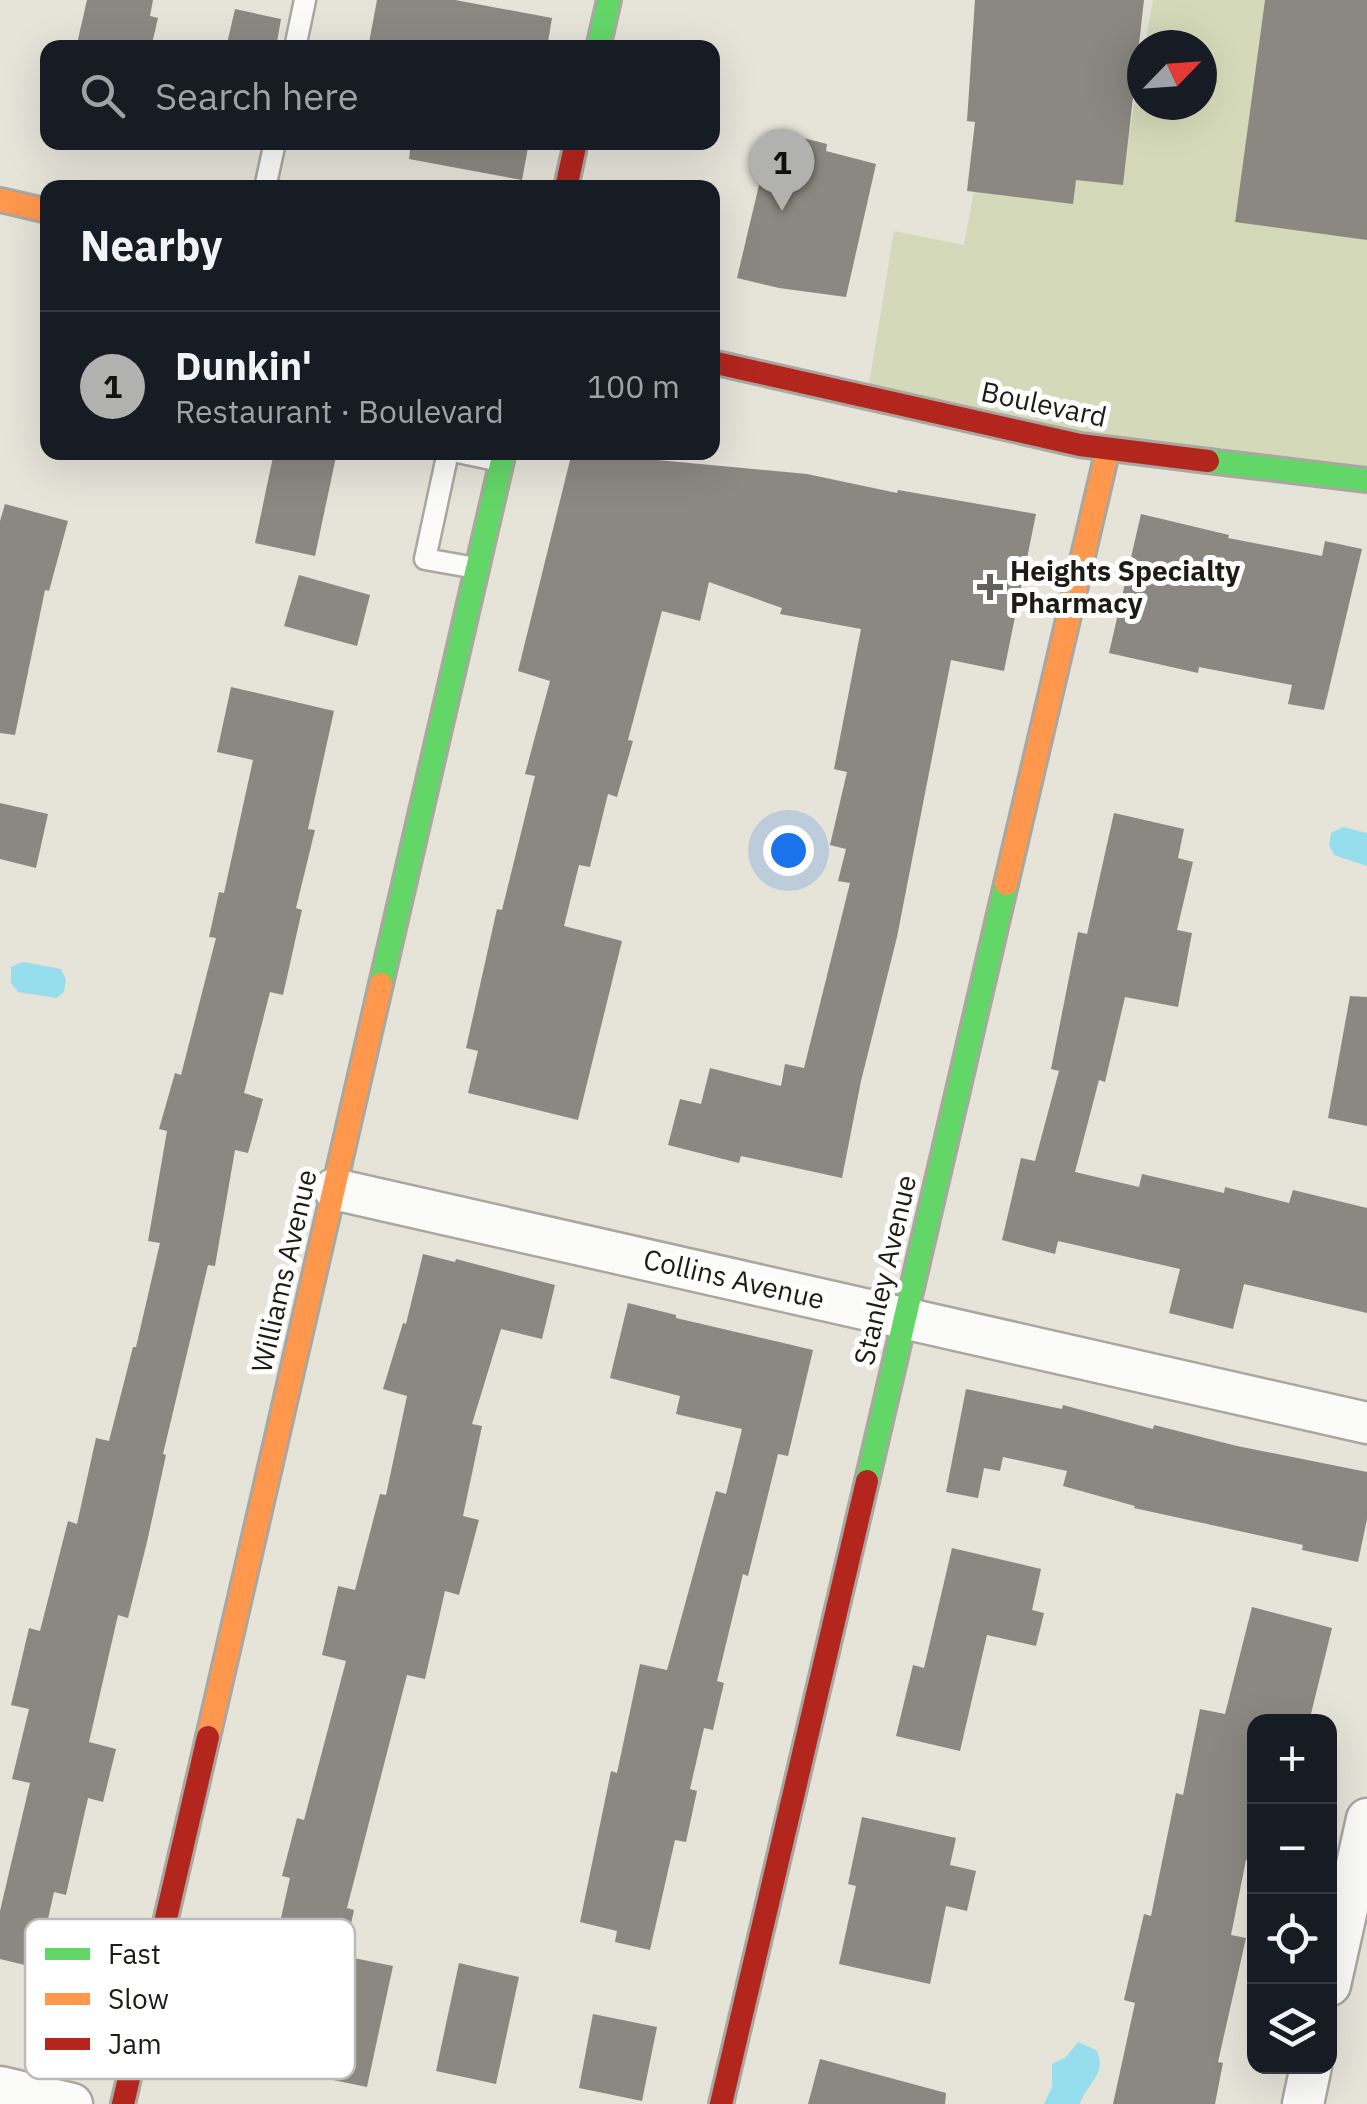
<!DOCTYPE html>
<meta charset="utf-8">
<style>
:root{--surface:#171b24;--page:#20242c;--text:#f1f3f6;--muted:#9ea1a6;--line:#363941;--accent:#b1b1b0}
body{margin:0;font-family:"IBM Plex Sans",sans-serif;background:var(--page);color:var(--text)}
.controls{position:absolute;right:30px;bottom:30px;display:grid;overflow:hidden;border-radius:20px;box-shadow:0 10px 40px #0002}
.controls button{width:90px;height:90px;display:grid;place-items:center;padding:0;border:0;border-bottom:2px solid var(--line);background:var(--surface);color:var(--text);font:50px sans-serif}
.compass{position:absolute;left:1127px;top:30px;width:90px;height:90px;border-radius:50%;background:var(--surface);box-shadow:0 10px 40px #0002;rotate:65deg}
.you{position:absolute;left:788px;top:850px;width:35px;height:35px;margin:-25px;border:8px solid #fff;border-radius:50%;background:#1a73e8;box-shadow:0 0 0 15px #1a73e833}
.badge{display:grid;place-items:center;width:65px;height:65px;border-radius:50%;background:var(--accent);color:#111;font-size:32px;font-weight:700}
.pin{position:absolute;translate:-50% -82px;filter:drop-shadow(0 2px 5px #0008)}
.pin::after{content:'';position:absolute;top:52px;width:35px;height:30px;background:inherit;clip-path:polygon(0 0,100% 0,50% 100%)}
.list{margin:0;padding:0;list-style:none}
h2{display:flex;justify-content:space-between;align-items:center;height:130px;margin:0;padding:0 40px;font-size:42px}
h2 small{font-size:32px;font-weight:400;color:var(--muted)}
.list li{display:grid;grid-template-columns:65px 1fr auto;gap:30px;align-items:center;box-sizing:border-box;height:150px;padding:0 40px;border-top:2px solid var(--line)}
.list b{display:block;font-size:38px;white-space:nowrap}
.list p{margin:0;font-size:32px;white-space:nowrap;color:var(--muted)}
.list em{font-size:32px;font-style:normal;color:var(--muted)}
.icon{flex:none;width:55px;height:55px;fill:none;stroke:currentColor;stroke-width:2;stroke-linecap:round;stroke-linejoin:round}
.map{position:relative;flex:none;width:1367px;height:2104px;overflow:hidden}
.search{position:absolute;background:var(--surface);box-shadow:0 10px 40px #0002;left:40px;top:40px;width:680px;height:110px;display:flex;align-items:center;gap:25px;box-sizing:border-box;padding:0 35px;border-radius:20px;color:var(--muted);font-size:38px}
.panel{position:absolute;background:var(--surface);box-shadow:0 10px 40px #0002;left:40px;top:180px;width:680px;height:280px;border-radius:20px}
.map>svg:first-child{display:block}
.green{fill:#d4d9b9}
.water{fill:#96dded}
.building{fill:#8a8880}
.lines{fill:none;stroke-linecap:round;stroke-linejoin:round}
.lane-casing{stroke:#aaa7a0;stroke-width:25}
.street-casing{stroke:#aaa7a0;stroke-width:45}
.fast-casing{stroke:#aaa7a0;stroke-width:28}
.slow-casing{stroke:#aaa7a0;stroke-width:28}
.jam-casing{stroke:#aaa7a0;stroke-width:28}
.lane{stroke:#fbfbf9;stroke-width:20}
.street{stroke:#fbfbf9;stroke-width:40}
.fast{stroke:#63d668;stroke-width:22}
.slow{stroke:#ff974d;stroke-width:22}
.jam{stroke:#b3261e;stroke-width:22}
.poi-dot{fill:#63615a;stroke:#fff;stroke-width:4}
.labels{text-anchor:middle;stroke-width:10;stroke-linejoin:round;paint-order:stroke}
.street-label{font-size:28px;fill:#1d1b15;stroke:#fff}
.poi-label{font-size:28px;font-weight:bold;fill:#1d1b15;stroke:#fff;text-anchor:start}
.key{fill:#fff;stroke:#bbbbb9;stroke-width:2.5}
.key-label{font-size:28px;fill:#1d1b15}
</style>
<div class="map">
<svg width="1367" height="2104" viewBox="0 0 1367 2104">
<rect width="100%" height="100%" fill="#e6e3d9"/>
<!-- green -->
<path class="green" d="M 1153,0 L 1265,0 L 1235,221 L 1367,240 L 1367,476 L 867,397 L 894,231 L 964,245 L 979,163 L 1124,162 L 1142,62 L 1142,105 L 1202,105 L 1202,45 L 1145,45 Z"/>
<!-- water -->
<g class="water">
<path d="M 1343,827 L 1367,833 L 1367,866 L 1334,855 L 1329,845 L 1331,833 Z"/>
<path d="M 23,962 L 61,969 L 66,979 L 64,992 L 56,998 L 18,992 L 11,983 L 11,967 Z"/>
<path d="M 1078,2042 L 1096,2050 C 1109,2074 1086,2083 1080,2104 L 1044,2104 L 1052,2087 L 1052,2064 L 1066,2057 Z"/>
</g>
<!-- building -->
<g class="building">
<path d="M 87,0 L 153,0 L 150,16 L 158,18 L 151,48 L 76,48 Z"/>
<path d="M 377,0 L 455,0 L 552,18 L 547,48 L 368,48 Z"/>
<path d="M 975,0 L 1144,0 L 1123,185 L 1076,180 L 1073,204 L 967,191 L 975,122 L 967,121 Z"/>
<path d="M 1265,0 L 1367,0 L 1367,240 L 1235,222 Z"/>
<path d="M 235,9 L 281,19 L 276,48 L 226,48 Z"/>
<path d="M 772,130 L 827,144 L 826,151 L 876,164 L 846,297 L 779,288 L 737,278 Z"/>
<path d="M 411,142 L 529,142 L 522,180 L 409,159 Z"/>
<path d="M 274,452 L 337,452 L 315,556 L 255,543 Z"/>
<path d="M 572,452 L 807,474 L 897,493 L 898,490 L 1036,514 L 1004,671 L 951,660 L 897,937 L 861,1081 L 842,1178 L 741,1156 L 739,1163 L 668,1145 L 680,1099 L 701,1104 L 710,1068 L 781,1086 L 785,1064 L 804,1068 L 850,883 L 838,881 L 846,849 L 830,845 L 847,772 L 834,769 L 861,629 L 780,614 L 782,608 L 709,582 L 700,621 L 662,611 L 628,740 L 633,741 L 617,797 L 608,794 L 590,867 L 579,865 L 564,926 L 622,941 L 578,1120 L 468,1093 L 478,1051 L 466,1048 L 497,909 L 502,910 L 535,776 L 525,774 L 550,681 L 518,671 Z"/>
<path d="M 5,504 L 68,521 L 49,591 L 45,590 L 15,735 L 0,733 L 0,521 Z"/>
<path d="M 1141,514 L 1229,535 L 1228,538 L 1322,556 L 1325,541 L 1362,549 L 1324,710 L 1288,704 L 1292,685 L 1199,667 L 1198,673 L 1109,653 Z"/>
<path d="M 299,575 L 370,595 L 357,646 L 284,626 Z"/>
<path d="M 231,687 L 334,711 L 308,829 L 315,830 L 296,908 L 302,910 L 283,995 L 270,992 L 244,1093 L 263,1099 L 248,1153 L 235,1150 L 215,1266 L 208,1265 L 163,1454 L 166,1455 L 147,1542 L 128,1618 L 118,1615 L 89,1742 L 116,1749 L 103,1802 L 88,1798 L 66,1895 L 54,1892 L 37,1968 L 0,1959 L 0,1911 L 30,1783 L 12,1779 L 29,1709 L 11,1705 L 29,1628 L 40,1631 L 68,1521 L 77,1524 L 96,1438 L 109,1441 L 133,1347 L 136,1347 L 160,1243 L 148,1241 L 167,1131 L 159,1129 L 175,1073 L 181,1075 L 216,938 L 209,937 L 219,892 L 224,893 L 253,760 L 217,752 Z"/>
<path d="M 0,803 L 48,814 L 36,868 L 0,859 Z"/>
<path d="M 1114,813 L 1184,829 L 1178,858 L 1193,862 L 1177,930 L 1192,933 L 1178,1007 L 1125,997 L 1105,1082 L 1099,1080 L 1075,1172 L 1139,1187 L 1142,1174 L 1224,1193 L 1225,1187 L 1289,1203 L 1293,1190 L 1367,1208 L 1367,1313 L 1244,1284 L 1233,1329 L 1169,1313 L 1180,1269 L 1058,1241 L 1055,1254 L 1002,1240 L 1021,1158 L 1035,1161 L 1059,1071 L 1051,1069 L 1078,932 L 1087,934 Z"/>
<path d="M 1350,996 L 1367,997 L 1367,1126 L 1328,1118 Z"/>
<path d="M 423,1254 L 455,1262 L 456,1259 L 555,1285 L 542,1339 L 501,1329 L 472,1424 L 482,1426 L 463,1516 L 479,1520 L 459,1595 L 445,1591 L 425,1679 L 407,1675 L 347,1908 L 354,1910 L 344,1956 L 393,1966 L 367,2087 L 241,2061 L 267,1938 L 276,1940 L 290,1878 L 282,1876 L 297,1818 L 304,1820 L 346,1661 L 322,1655 L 338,1586 L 355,1590 L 380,1494 L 386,1495 L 407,1396 L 383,1389 L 403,1323 L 406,1324 Z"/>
<path d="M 628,1303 L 676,1315 L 676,1318 L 813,1350 L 788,1456 L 778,1454 L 748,1576 L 743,1574 L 717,1681 L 724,1683 L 713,1730 L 704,1728 L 690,1789 L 697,1791 L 686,1842 L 675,1840 L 650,1950 L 615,1942 L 617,1931 L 580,1922 L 611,1771 L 617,1773 L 640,1664 L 667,1670 L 716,1491 L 726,1494 L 742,1429 L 676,1414 L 680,1396 L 610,1378 Z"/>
<path d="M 966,1389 L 1062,1409 L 1063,1405 L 1153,1429 L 1154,1425 L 1237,1446 L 1367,1472 L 1367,1519 L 1358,1562 L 1302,1550 L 1303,1545 L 1134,1508 L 1135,1506 L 1063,1486 L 1067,1471 L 1003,1457 L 1000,1471 L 984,1468 L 978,1498 L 946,1492 Z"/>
<path d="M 952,1548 L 1041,1569 L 1032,1610 L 1044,1613 L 1036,1646 L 987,1635 L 960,1751 L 896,1736 L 913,1665 L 924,1668 Z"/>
<path d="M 1252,1607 L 1332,1628 L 1309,1722 L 1254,1722 L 1254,1861 L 1246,1860 L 1231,1935 L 1246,1938 L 1218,2062 L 1223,2063 L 1215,2104 L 1113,2104 L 1135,2003 L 1124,2000 L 1144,1914 L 1151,1916 L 1176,1793 L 1183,1795 L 1200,1709 L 1225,1714 Z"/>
<path d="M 862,1817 L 956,1838 L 950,1865 L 976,1871 L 967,1911 L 946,1906 L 930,1984 L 839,1964 L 856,1886 L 848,1884 Z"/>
<path d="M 459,1963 L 519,1977 L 496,2084 L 436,2071 Z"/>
<path d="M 593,2014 L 657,2027 L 642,2101 L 579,2088 Z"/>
<path d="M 820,2059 L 946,2093 L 945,2104 L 808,2104 Z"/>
</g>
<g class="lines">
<!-- lane casing -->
<g class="lane-casing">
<g id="lane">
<path d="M 295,48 L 305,0"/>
<path d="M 265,188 L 275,142"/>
<path d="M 448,452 L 425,559 L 476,568"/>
<path d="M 458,452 L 500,461"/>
</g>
</g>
<!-- street casing -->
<g class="street-casing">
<g id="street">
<path d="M 334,1189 L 1367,1423"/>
<path d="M 1330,1985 L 1367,1819"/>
<path d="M 0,2087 L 72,2104"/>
<path d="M 1303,2104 L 1311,2066"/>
</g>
</g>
<!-- fast casing -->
<g class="fast-casing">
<g id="fast">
<path d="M 598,48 L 609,0"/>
<path d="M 1208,461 L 1367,480"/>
<path d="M 381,984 L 504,452"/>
<path d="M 867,1481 L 1006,884"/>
</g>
</g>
<!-- slow casing -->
<g class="slow-casing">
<g id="slow">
<path d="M 0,200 L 48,211"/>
<path d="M 1006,884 L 1108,449"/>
<path d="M 208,1737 L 381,984"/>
</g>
</g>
<!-- jam casing -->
<g class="jam-casing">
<g id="jam">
<path d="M 566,188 L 576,142"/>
<path d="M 712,362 L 1080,445 L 1208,461"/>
<path d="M 123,2104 L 208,1737"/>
<path d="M 721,2104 L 867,1481"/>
</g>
</g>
<!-- lane -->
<use href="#lane" class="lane"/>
<!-- street -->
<use href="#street" class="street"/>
<!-- fast -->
<use href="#fast" class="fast"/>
<!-- slow -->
<use href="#slow" class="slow"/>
<!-- jam -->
<use href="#jam" class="jam"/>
</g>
<!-- markers -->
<path class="poi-dot" d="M985 572h10v10h10v10h-10v10h-10v-10h-10v-10h10z"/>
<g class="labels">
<!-- street labels -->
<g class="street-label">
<text transform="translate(1044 404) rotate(12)" y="10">Boulevard</text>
<text transform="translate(885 1270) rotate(-77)" y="10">Stanley Avenue</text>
<text transform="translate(284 1271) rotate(-77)" y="10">Williams Avenue</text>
<text transform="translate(734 1279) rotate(13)" y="10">Collins Avenue</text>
</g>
<!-- poi labels -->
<g class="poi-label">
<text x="1010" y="581">Heights Specialty<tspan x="1010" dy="32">Pharmacy</tspan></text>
</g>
</g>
<!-- legend -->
<rect x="25" y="1919" width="330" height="160" rx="15" class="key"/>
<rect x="45" y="1948" width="45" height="12" fill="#63d668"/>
<rect x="45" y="1993" width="45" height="12" fill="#ff974d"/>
<rect x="45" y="2038" width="45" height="12" fill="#b3261e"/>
<g class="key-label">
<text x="108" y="1964">Fast</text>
<text x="108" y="2009">Slow</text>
<text x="108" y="2054">Jam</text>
</g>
</svg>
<div class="controls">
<button>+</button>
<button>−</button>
<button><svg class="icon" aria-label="locate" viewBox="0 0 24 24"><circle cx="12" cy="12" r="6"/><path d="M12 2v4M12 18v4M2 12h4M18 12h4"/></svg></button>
<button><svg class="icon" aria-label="layers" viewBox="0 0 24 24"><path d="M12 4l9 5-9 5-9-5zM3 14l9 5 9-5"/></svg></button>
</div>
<svg class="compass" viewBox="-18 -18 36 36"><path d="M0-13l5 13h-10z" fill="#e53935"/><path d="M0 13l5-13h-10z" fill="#9ea1a6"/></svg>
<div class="you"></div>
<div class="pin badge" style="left:782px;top:211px">1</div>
<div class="search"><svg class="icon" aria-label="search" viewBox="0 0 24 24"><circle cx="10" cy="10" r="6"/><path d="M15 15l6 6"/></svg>Search here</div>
<section class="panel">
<h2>Nearby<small></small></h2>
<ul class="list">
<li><span class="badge">1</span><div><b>Dunkin'</b><p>Restaurant · Boulevard</p></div><em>100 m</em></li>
</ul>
</section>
</div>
